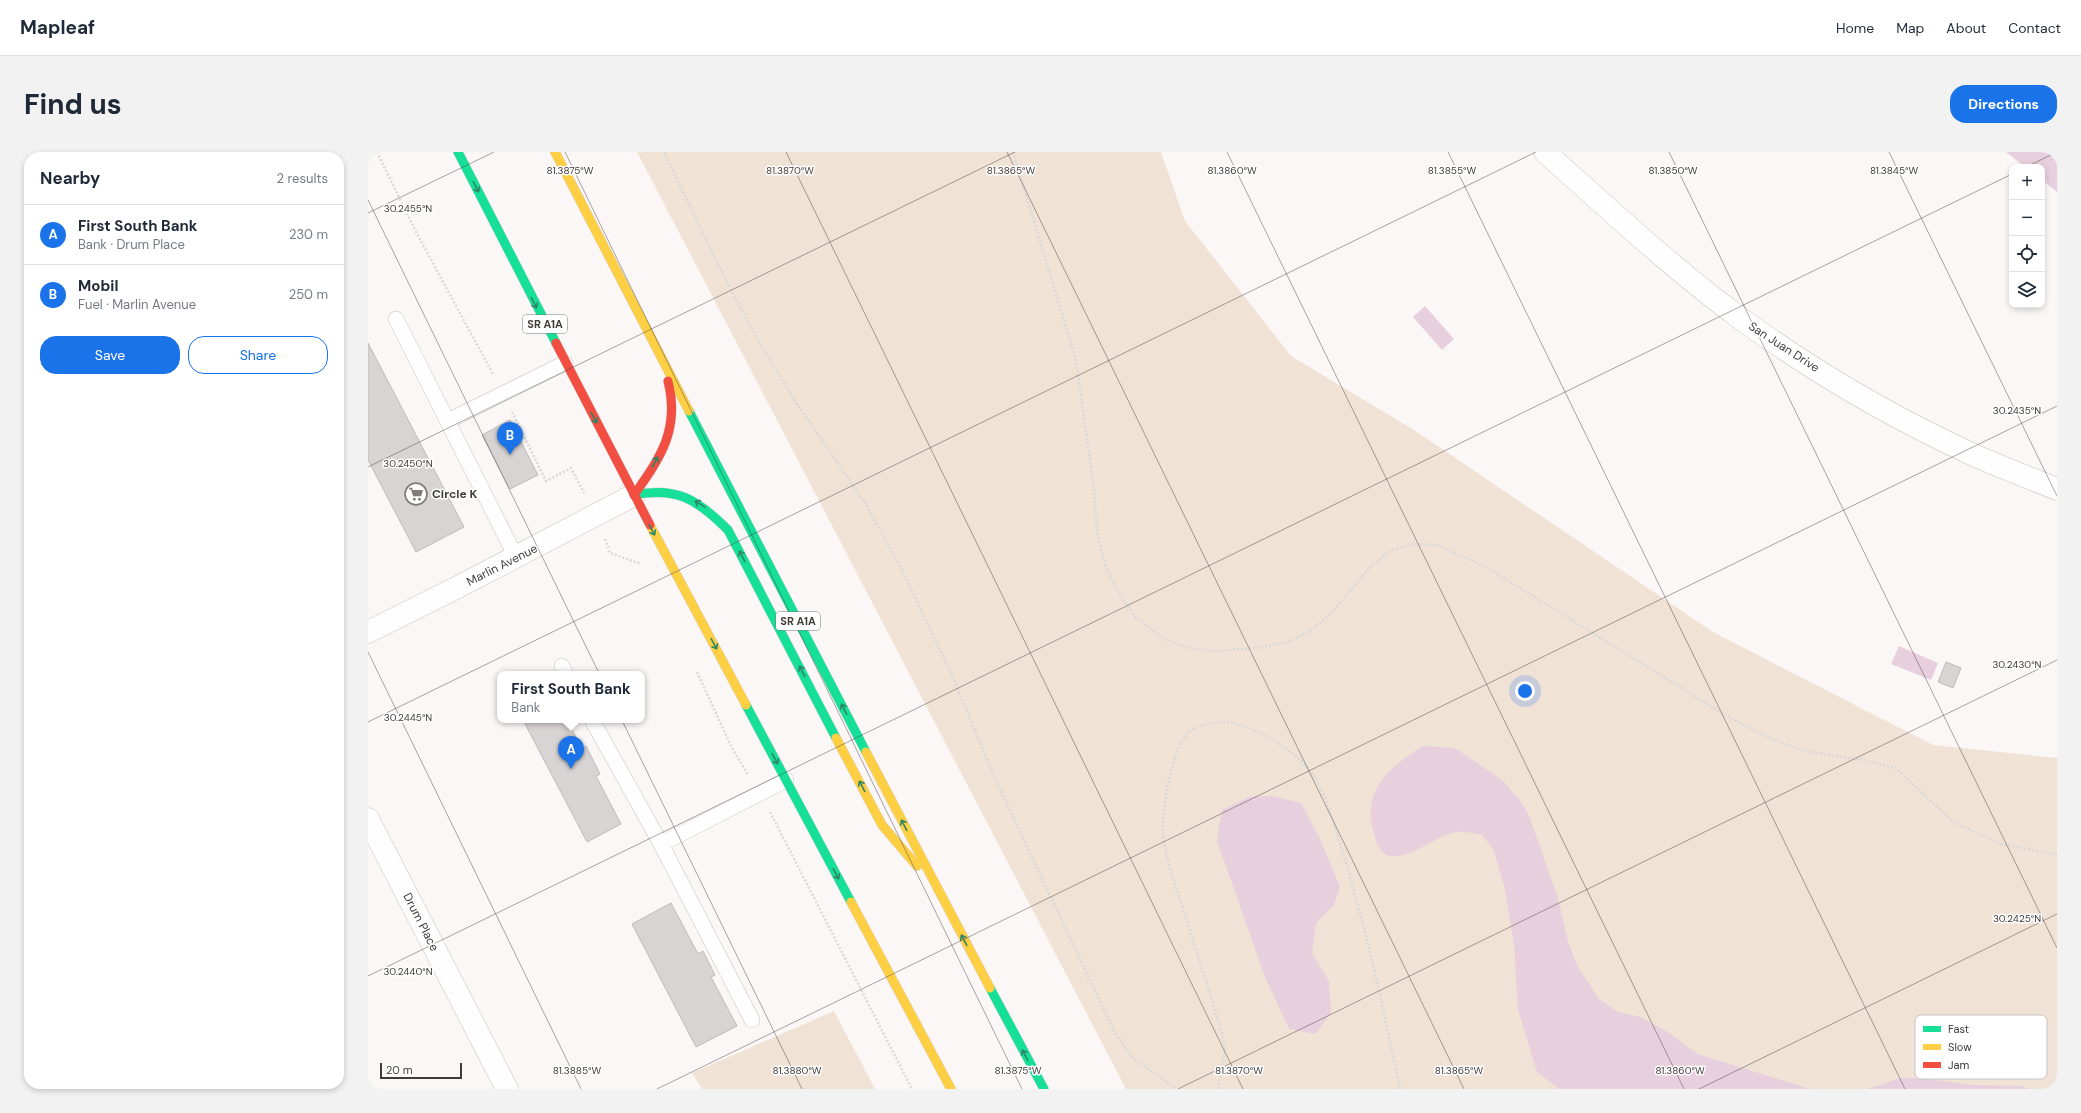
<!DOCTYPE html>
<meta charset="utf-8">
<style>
:root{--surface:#fff;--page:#f2f2f3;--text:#1f2937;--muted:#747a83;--line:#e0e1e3;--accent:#1a73e8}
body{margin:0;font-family:"DM Sans",sans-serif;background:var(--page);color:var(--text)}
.controls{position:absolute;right:12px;top:12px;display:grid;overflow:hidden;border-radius:8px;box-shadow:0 2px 6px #0003}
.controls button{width:36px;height:36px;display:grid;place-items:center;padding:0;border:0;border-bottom:1px solid var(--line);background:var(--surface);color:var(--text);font:20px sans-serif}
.scale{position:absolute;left:12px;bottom:10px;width:82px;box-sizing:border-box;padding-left:4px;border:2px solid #403b3a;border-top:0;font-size:11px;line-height:14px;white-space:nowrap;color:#403b3a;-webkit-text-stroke:3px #fff;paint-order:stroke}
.you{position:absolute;left:1157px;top:539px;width:14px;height:14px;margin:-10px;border:3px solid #fff;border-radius:50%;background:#1a73e8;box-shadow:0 0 0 6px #1a73e833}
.badge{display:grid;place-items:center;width:26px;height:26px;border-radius:50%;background:var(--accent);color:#fff;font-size:13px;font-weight:700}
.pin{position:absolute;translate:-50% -33px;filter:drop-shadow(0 1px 2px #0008)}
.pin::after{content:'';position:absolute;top:21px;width:14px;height:12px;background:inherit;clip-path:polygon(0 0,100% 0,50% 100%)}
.popup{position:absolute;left:129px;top:519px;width:148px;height:52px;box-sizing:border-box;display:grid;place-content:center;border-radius:8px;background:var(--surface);filter:drop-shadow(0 1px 3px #0005);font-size:13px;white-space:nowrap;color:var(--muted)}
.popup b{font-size:15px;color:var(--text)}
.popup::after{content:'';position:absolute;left:50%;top:100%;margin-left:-8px;border:8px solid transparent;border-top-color:var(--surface)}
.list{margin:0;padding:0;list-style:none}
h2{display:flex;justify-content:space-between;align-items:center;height:52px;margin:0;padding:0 16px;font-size:17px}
h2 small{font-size:13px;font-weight:400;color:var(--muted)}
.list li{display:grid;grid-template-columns:26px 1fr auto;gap:12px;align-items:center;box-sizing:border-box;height:60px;padding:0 16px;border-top:1px solid var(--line)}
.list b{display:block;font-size:15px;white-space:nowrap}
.list p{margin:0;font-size:13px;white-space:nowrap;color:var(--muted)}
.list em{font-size:13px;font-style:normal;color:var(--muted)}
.actions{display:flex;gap:8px;padding:12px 16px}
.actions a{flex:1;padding:9px 0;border:1px solid var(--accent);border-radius:16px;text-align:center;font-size:14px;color:var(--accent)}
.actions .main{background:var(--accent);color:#fff}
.icon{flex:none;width:22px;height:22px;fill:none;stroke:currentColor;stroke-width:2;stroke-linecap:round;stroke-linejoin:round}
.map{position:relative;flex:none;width:1689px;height:937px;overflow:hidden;border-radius:16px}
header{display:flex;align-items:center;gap:24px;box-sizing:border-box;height:56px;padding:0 20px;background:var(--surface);border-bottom:1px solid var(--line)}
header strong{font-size:19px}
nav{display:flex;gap:22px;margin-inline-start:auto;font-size:14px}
.intro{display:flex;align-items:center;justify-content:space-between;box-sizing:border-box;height:96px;padding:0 24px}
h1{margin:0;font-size:28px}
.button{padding:10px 18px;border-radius:16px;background:var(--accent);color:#fff;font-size:14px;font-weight:700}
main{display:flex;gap:24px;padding:0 24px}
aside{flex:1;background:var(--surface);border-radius:16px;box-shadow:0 2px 6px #0003}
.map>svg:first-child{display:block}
.green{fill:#f0e2d5}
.water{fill:#e8cfdd}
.building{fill:#d8d4d3;stroke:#bfbbba}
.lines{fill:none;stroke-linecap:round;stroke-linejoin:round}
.lane-casing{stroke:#c7c3c2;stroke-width:16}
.street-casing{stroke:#c7c3c2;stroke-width:23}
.fast-casing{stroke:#d8d5d4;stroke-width:10}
.slow-casing{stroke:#d8d5d4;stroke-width:10}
.jam-casing{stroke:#d8d5d4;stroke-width:10}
.path{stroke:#d9d8d8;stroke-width:2.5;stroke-dasharray:2 2;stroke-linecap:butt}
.lane{stroke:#fffefe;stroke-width:15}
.street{stroke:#fffefe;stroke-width:22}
.fast{stroke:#16e098;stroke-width:9}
.slow{stroke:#ffcf43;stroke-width:9}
.jam{stroke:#f24e42;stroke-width:9}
.oneway{stroke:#2d8564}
.ticks{fill:none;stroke:#403b3a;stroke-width:1;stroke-opacity:0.45}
.labels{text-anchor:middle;stroke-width:3;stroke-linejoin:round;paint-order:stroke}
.shield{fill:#fff;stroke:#797675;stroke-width:1}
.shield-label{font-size:11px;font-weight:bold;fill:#403b3a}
.street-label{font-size:12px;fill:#403b3a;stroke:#fff}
.poi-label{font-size:12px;font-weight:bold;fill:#403b3a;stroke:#fff;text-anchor:start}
.key{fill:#fff;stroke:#c6c4c4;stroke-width:1}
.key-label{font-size:11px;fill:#403b3a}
.ticks-label{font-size:10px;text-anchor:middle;fill:#403b3a;stroke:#fff;stroke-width:3;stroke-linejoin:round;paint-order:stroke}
</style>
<header>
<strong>Mapleaf</strong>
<nav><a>Home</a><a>Map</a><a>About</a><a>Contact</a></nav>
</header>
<div class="intro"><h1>Find us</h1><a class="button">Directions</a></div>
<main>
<aside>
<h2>Nearby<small>2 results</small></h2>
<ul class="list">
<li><span class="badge">A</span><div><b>First South Bank</b><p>Bank · Drum Place</p></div><em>230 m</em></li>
<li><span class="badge">B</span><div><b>Mobil</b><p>Fuel · Marlin Avenue</p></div><em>250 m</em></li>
</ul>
<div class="actions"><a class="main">Save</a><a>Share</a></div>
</aside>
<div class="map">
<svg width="1689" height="937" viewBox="0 0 1689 937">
<rect width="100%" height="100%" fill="#fcf7f7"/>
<!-- green -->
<g class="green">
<path d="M 269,0 L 793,0 L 817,69 L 923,204 L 1046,278 L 1345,480 L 1565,593 L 1689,606 L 1689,937 L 758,937 Z"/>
<path d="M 466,859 L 507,937 L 334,937 L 324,921 Z"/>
</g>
<!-- water -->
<g class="water">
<path d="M 1638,0 L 1689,0 L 1689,40 L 1674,28 L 1674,15 L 1657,15 Z"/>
<path d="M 1057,154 L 1086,187 L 1074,198 L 1045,165 Z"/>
<path d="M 1531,494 L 1570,511 L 1563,528 L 1523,512 Z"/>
<path d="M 1054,594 L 1087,596 L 1134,628 L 1151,647 L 1160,661 L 1190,746 L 1200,790 L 1210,815 L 1231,847 L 1250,860 L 1272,865 L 1298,879 L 1330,902 L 1442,937 L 1191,937 L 1169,920 L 1150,858 L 1146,792 L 1136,733 L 1125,697 L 1114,683 C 1107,682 1098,679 1090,680 C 1066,681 1019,730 1007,686 C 1005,677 1002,668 1003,659 C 1004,627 1030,611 1054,594 Z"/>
<path d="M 904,644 L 933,651 L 952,687 L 972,735 L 966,753 L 948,771 L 944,801 L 961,829 L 963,861 L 948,882 L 921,877 L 897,825 L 849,689 L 854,658 L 881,645 Z"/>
<path d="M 1532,926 L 1553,926 L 1605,933 L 1655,934 L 1660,937 L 1500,937 Z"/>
</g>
<!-- building -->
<g class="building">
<path d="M 0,191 L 96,375 L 48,400 L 0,308 Z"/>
<path d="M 142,268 L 170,323 L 142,337 L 114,283 Z"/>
<path d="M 1578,510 L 1593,516 L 1585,536 L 1570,530 Z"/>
<path d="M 155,568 L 199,568 L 214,597 L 218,594 L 232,622 L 228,624 L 253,672 L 219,690 Z"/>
<path d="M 303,751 L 330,802 L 335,799 L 347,823 L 343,825 L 369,874 L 328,895 L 264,772 Z"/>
</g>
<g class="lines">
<!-- lane casing -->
<g class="lane-casing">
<g id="lane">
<path d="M 28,167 L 148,405"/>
<path d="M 80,269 L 197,211"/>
<path d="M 194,514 L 198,522"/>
<path d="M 224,568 L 293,692"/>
<path d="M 384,868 L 293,692 L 418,628"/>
</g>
</g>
<!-- street casing -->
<g class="street-casing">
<g id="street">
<path d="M 1177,0 C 1242,58 1306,118 1376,169 C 1448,221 1527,267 1608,304 C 1635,316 1662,326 1689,337"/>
<path d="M 0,480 L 88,436 L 266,343"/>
<path d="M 0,667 L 139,937"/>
</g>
</g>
<!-- fast casing -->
<g class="fast-casing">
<g id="fast">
<path d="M 90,0 L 188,191"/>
<path d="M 321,259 L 498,600"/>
<path d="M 266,343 C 309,334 330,348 360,378 L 468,586"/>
<path d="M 378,553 L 483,750"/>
<path d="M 622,836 L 676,937"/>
</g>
</g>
<!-- slow casing -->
<g class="slow-casing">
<g id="slow">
<path d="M 187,0 L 321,259"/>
<path d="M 282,373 L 378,553"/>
<path d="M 468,586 L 514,673 L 549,714"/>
<path d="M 498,600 L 622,836"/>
<path d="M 483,750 L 583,937"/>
</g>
</g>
<!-- jam casing -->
<g class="jam-casing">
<g id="jam">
<path d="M 188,191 L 282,373"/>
<path d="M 266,343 C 293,305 312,277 300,229"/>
</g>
</g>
<!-- path -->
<g class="path">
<path d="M 9,0 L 48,80 L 125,222"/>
<path d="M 296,0 L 355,123 L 390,188 L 429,252 L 497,351 L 533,416 L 583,521 L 628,629 L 747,881 L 765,906 L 809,937"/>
<path d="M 645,0 L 708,208 L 726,337 L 729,381 L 738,415 L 752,443 L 767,465 L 794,485 L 817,495 L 847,499 L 891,496 L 923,489 L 945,477 L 965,459 L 1004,413 L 1022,399 L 1044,392 L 1069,393 L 1118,415 L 1357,563 L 1397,584 L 1436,599 L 1494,608 L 1528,616 L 1585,670 L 1633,692 L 1689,703"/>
<path d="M 144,260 L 178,329 L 203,316 L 216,341"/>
<path d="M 237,387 L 242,401 L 273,412"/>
<path d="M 329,520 L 363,594 L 380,623"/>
<path d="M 402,660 L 544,937"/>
<path d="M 850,937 L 857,899 L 855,884 C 842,842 829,801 816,759 C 808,734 798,709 795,683 C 793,662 804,595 820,581 C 828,574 842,571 853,570 C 879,569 923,596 939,615 C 957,637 965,668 973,695 C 998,774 1015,856 1032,937"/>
</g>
<!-- lane -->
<use href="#lane" class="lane"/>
<!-- street -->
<use href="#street" class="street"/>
<!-- fast -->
<use href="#fast" class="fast"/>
<!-- slow -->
<use href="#slow" class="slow"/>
<!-- jam -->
<use href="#jam" class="jam"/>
</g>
<!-- one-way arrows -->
<defs><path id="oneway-shaft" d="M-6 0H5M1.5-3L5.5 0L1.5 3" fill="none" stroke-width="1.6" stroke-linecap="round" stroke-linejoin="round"/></defs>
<g class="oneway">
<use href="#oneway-shaft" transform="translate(108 35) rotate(63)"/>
<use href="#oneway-shaft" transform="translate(166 151) rotate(63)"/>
<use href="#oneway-shaft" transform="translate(226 266) rotate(62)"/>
<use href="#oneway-shaft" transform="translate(287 310) rotate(-61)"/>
<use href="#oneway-shaft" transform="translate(332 352) rotate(-148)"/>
<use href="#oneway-shaft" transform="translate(284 378) rotate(62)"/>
<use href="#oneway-shaft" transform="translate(374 404) rotate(-117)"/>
<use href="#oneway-shaft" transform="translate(346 492) rotate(62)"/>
<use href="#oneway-shaft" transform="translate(434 519) rotate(-117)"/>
<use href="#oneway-shaft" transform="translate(476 557) rotate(-117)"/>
<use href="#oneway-shaft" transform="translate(407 607) rotate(62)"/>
<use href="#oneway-shaft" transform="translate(494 634) rotate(-117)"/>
<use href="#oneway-shaft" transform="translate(536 673) rotate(-117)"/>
<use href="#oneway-shaft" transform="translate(468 722) rotate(62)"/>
<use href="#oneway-shaft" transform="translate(596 788) rotate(-118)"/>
<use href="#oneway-shaft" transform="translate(657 903) rotate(-118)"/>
</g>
<!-- ticks -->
<path class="ticks" d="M 197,0 L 654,937M 418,0 L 875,937M 639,0 L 1096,937M 859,0 L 1316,937M 1080,0 L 1537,937M 1301,0 L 1689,796M 1521,0 L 1689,344M 1658,15 L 1689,0M 0,48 L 434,937M 0,61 L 126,0M 0,315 L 647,0M 0,500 L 213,937M 0,570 L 1168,0M 0,824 L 1644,22M 289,937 L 1689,254M 810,937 L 1689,508M 1331,937 L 1689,762"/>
<!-- icons -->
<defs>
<g id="supermarket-ring" transform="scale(1.15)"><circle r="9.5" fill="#fff" stroke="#827d7c" stroke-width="1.5"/><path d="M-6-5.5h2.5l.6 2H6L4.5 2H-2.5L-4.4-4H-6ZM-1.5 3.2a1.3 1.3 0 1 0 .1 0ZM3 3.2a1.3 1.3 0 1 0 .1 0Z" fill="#827d7c"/></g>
</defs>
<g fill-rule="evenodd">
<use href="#supermarket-ring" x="48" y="342"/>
</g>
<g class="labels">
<!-- shield labels -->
<g class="shield">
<rect x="155" y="163" width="44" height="18" rx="3"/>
<rect x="408" y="460" width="44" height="18" rx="3"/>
</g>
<g class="shield-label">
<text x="177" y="176">SR A1A</text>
<text x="430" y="473">SR A1A</text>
</g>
<!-- street labels -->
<g class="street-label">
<text transform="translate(1416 195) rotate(33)" y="4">San Juan Drive</text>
<text transform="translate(134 413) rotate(-27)" y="4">Marlin Avenue</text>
<text transform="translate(53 770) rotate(63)" y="4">Drum Place</text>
</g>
<!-- poi labels -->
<g class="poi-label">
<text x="64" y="346">Circle K</text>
</g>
</g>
<!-- legend -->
<rect x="1547" y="863" width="132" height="64" rx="6" class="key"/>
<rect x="1555" y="874" width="18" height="6" fill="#16e098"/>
<rect x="1555" y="892" width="18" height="6" fill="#ffcf43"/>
<rect x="1555" y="910" width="18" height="6" fill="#f24e42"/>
<g class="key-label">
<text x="1580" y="881">Fast</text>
<text x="1580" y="899">Slow</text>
<text x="1580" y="917">Jam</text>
</g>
<g class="ticks-label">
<text x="202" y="22">81.3875°W</text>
<text x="422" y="22">81.3870°W</text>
<text x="643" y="22">81.3865°W</text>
<text x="1305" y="22">81.3850°W</text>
<text x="1526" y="22">81.3845°W</text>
<text x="864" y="22">81.3860°W</text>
<text x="1084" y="22">81.3855°W</text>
<text x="40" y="60">30.2455°N</text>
<text x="1649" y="262">30.2435°N</text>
<text x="40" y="315">30.2450°N</text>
<text x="1649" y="516">30.2430°N</text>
<text x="40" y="569">30.2445°N</text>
<text x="1649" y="770">30.2425°N</text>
<text x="40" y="823">30.2440°N</text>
<text x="209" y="922">81.3885°W</text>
<text x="429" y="922">81.3880°W</text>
<text x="650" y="922">81.3875°W</text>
<text x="871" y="922">81.3870°W</text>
<text x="1091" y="922">81.3865°W</text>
<text x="1312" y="922">81.3860°W</text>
</g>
</svg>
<div class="controls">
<button>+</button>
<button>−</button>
<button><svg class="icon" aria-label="locate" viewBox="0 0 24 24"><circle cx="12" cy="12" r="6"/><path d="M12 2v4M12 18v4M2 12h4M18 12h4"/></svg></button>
<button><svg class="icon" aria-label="layers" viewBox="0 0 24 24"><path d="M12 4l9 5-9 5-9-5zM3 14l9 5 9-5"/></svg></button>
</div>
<div class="scale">20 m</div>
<div class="you"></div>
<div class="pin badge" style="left:203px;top:617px">A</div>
<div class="popup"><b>First South Bank</b>Bank</div>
<div class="pin badge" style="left:142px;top:303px">B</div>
</div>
</main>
